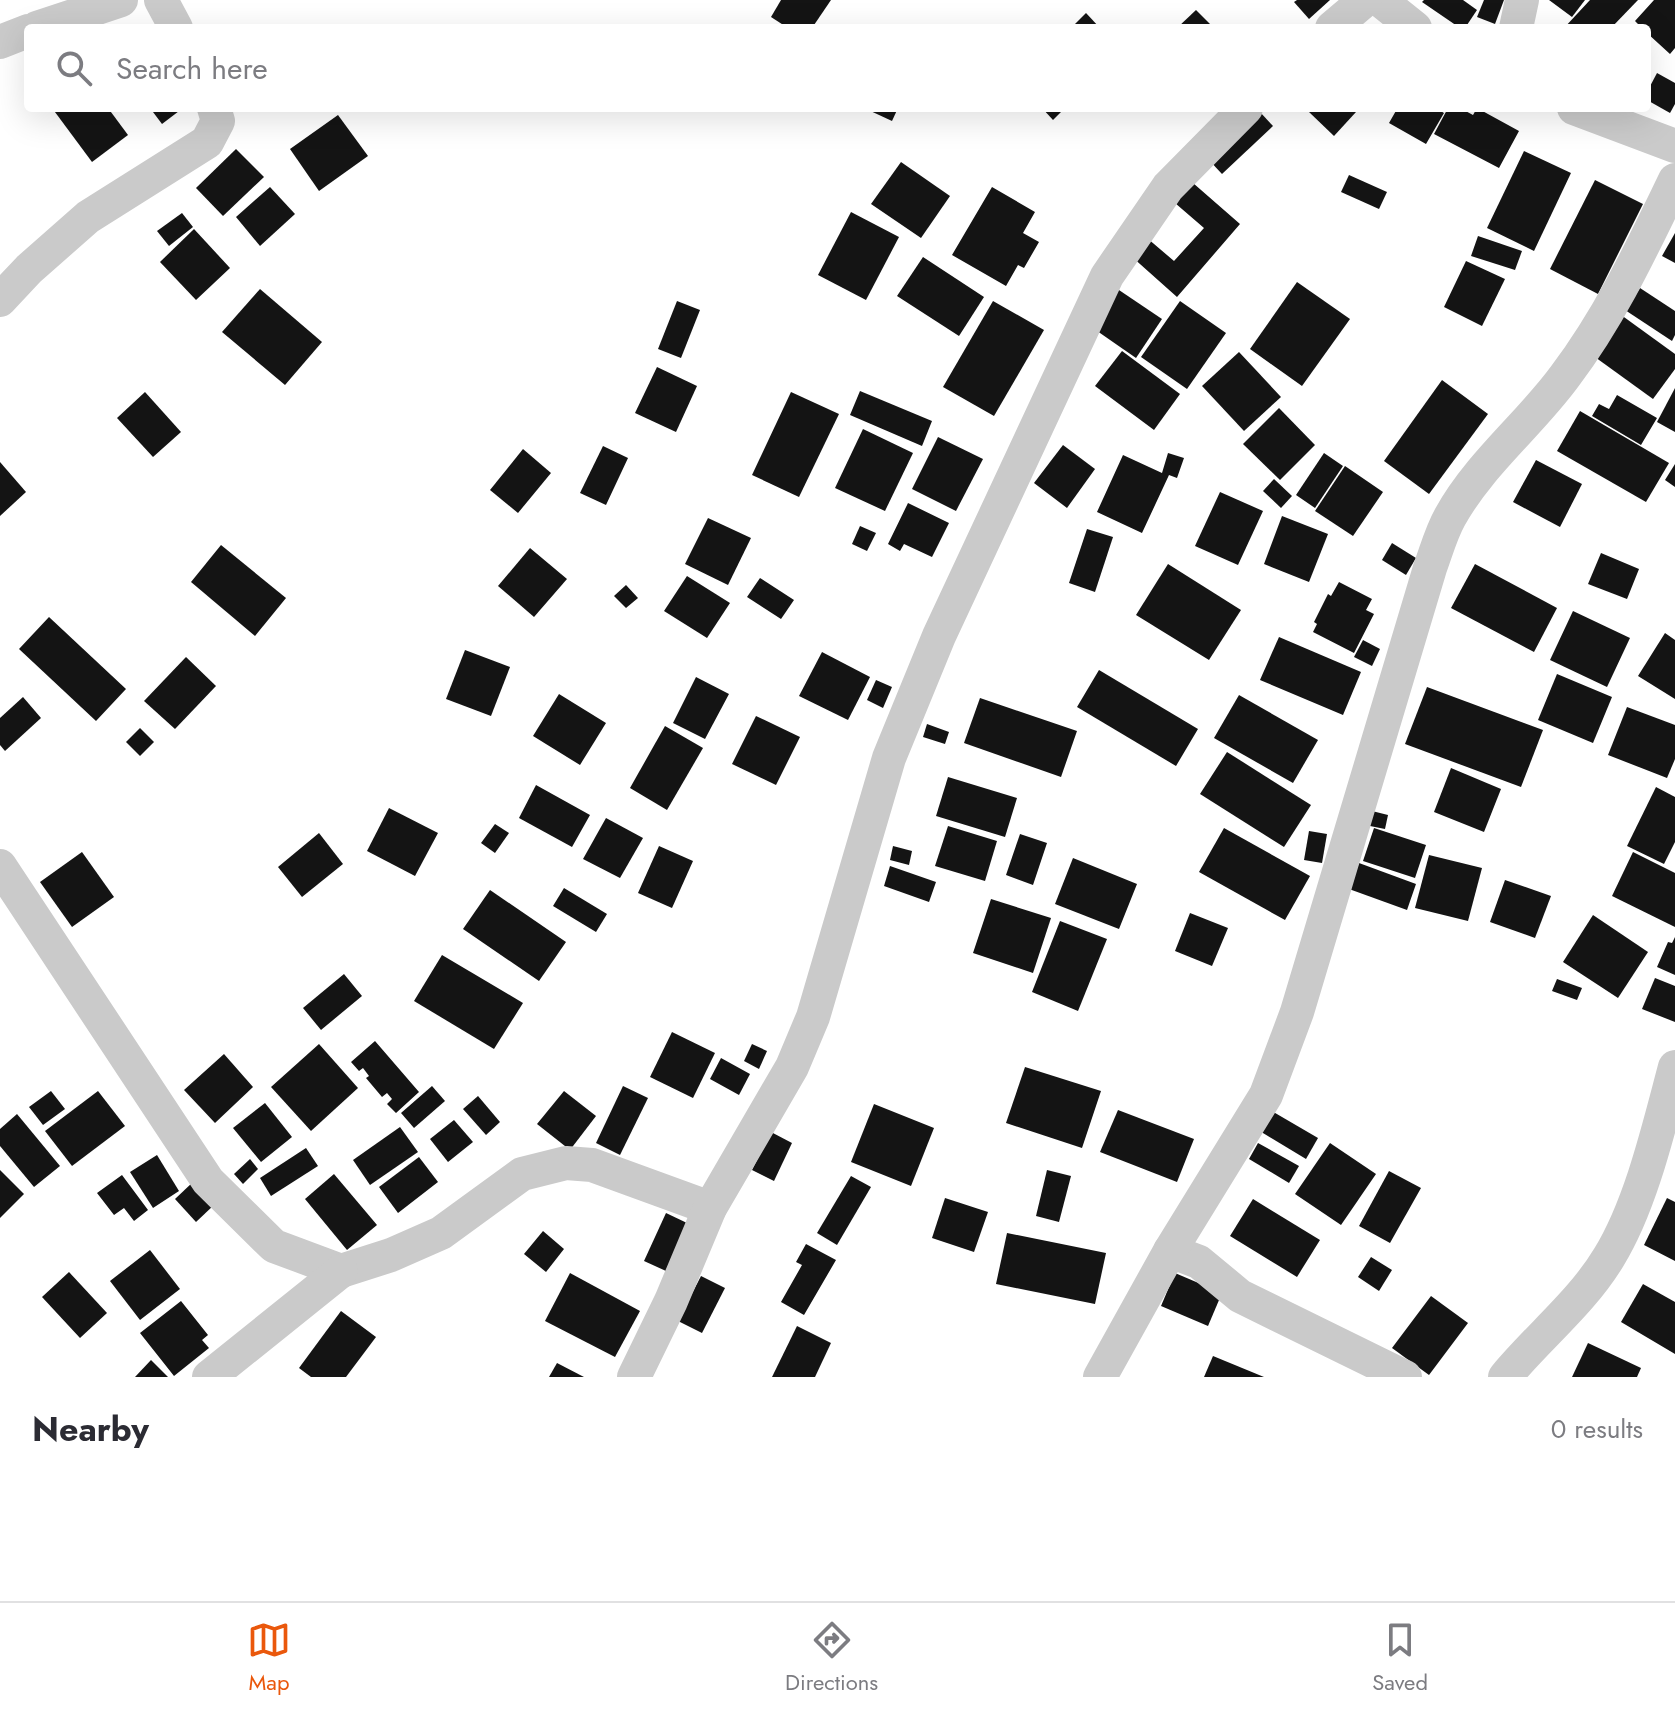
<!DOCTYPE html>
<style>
:root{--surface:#fff;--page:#f7f7f7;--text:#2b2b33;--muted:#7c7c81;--line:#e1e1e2;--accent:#ea580c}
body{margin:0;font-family:Jost,sans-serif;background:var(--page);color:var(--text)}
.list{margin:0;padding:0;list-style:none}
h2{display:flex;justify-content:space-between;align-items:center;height:104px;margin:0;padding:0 32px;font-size:34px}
h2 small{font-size:26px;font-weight:400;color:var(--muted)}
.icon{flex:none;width:44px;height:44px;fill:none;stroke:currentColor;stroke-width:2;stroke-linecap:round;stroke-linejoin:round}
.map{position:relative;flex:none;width:1675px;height:1377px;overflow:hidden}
.search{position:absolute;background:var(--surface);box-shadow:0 8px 32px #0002;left:24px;right:24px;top:24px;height:88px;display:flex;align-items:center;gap:20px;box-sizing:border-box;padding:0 28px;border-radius:8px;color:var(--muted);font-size:30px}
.sheet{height:224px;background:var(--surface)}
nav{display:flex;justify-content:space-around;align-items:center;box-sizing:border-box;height:112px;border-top:2px solid var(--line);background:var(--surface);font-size:22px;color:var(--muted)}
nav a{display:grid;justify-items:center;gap:4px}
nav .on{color:var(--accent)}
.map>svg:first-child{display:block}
.building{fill:#141414}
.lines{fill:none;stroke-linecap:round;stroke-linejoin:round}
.minor{stroke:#cacaca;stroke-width:34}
</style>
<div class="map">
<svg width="1675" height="1377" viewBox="0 0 1675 1377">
<rect width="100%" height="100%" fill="#fff"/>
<!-- building -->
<g class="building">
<path d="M 781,0 L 831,0 L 812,28 L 788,28 L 771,17 Z"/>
<path d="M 1297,0 L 1330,0 L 1309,19 L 1294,2 Z"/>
<path d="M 1424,0 L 1463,0 L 1477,10 L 1465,28 L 1460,28 L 1422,2 Z"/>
<path d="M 1484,0 L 1504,0 L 1495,24 L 1477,17 Z"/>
<path d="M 1549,0 L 1585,0 L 1572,17 Z"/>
<path d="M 1590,0 L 1638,0 L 1611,28 L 1564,28 Z"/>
<path d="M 1654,0 L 1675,0 L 1675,48 L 1670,54 L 1647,33 L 1647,28 L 1642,28 L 1635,21 Z"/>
<path d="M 1196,10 L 1214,28 L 1177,28 Z"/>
<path d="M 1086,13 L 1100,28 L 1071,28 Z"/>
<path d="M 1657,73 L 1675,83 L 1675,104 L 1670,113 L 1647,100 L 1647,92 Z"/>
<path d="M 52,108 L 108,108 L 128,135 L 92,162 Z"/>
<path d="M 150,108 L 183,108 L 162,124 Z"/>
<path d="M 864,108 L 898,108 L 892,121 Z"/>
<path d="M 1042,108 L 1065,108 L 1053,120 Z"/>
<path d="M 1313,108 L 1352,108 L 1356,112 L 1334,136 L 1309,112 Z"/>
<path d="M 1406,108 L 1436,108 L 1444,113 L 1426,144 L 1389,123 L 1397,109 L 1404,112 Z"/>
<path d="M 1448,108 L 1460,108 L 1473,115 L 1477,108 L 1519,131 L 1499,168 L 1434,134 Z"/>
<path d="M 1260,112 L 1273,126 L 1222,174 L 1208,159 Z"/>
<path d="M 338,115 L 368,156 L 319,191 L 290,149 Z"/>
<path d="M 236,149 L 264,177 L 223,216 L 196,188 Z"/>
<path d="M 1524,151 L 1571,173 L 1534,251 L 1487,228 Z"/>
<path d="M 901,162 L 950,196 L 921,238 L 871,204 Z"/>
<path d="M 1349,175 L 1387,192 L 1379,209 L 1341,192 Z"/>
<path d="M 1595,180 L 1643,204 L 1598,294 L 1550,269 Z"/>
<path d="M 1193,183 L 1240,224 L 1177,297 L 1131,256 L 1147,238 L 1174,261 L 1204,228 L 1175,203 Z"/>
<path d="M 270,187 L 295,214 L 260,246 L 236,217 Z"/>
<path d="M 992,187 L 1035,212 L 1023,233 L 1039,242 L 1024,268 L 1018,265 L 1006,286 L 952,255 Z"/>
<path d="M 851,212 L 899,237 L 866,300 L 818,275 Z"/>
<path d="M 182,213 L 193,227 L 169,246 L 157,231 Z"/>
<path d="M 194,229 L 230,268 L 196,300 L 160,262 Z"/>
<path d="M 1675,233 L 1675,263 L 1662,256 Z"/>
<path d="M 1478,236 L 1522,251 L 1515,270 L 1471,256 Z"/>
<path d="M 923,257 L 984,297 L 959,336 L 897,296 Z"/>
<path d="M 1466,261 L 1505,279 L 1482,326 L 1444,307 Z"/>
<path d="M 1297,282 L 1350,319 L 1302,386 L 1250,349 Z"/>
<path d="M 1113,286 L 1162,319 L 1136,358 L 1087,324 Z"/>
<path d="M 1640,288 L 1675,311 L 1675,335 L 1672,341 L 1625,310 Z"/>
<path d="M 260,289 L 322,342 L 285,385 L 222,332 Z"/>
<path d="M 677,301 L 700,310 L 681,358 L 658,349 Z"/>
<path d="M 993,301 L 1044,330 L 994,416 L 943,387 Z"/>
<path d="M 1180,301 L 1226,333 L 1187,389 L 1141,357 Z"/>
<path d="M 1617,312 L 1675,354 L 1675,369 L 1653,399 L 1588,352 Z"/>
<path d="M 1122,351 L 1180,394 L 1154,430 L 1095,386 Z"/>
<path d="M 1239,352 L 1281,397 L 1244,431 L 1202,386 Z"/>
<path d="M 657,367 L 697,386 L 676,432 L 635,413 Z"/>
<path d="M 1442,380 L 1488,414 L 1429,494 L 1384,461 Z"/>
<path d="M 1675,388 L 1675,432 L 1657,422 Z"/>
<path d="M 860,391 L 932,421 L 922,446 L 850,415 Z"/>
<path d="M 145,392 L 181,432 L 153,457 L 117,418 Z"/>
<path d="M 791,392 L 839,414 L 799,497 L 752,475 Z"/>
<path d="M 1617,395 L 1657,418 L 1641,445 L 1592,416 L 1599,404 L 1609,409 Z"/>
<path d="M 1279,408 L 1315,445 L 1280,480 L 1243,444 Z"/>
<path d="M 1580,411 L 1669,463 L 1646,502 L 1557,451 Z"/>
<path d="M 863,429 L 913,453 L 885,511 L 835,488 Z"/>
<path d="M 938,437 L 983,459 L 956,511 L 912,489 Z"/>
<path d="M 1063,445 L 1095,469 L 1067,508 L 1034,483 Z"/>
<path d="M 603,446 L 628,458 L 606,505 L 580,493 Z"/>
<path d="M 523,449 L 551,473 L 518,513 L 490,490 Z"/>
<path d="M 1168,453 L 1184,458 L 1177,478 L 1169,475 L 1142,533 L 1097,512 L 1123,455 L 1162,473 Z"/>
<path d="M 1324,453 L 1343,466 L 1315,508 L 1296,495 Z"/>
<path d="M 1536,460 L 1582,484 L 1560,527 L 1513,502 Z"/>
<path d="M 0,462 L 26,492 L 0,516 Z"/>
<path d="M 1675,464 L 1675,487 L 1665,480 Z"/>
<path d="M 1345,466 L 1383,492 L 1353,536 L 1315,511 Z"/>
<path d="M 1274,479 L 1292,496 L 1281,508 L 1263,491 Z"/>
<path d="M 1220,492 L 1263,511 L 1238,565 L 1195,546 Z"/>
<path d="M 908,503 L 949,523 L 932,557 L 904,544 L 900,551 L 888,544 Z"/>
<path d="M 1282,516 L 1328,534 L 1309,582 L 1264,564 Z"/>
<path d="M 708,518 L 751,538 L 728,585 L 685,564 Z"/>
<path d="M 860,526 L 876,533 L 867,551 L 852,544 Z"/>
<path d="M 1087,529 L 1113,537 L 1095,592 L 1069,583 Z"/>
<path d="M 1392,543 L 1416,558 L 1406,575 L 1382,560 Z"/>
<path d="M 221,545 L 286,598 L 255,636 L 191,582 Z"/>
<path d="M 530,548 L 567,579 L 534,617 L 498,586 Z"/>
<path d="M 1601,553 L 1639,569 L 1627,599 L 1588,584 Z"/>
<path d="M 1168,564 L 1241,610 L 1209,660 L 1136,615 Z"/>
<path d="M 1475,564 L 1557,608 L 1534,652 L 1451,608 Z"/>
<path d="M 687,576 L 730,603 L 707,638 L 664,611 Z"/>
<path d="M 760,578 L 794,600 L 781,619 L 747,597 Z"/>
<path d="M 1339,582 L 1372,599 L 1366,610 L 1374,614 L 1354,653 L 1313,632 L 1317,624 L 1314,622 L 1328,594 L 1331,596 Z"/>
<path d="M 626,585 L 638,598 L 626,608 L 614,596 Z"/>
<path d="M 1573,611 L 1630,638 L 1607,687 L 1550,660 Z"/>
<path d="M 49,617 L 126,689 L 96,721 L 19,649 Z"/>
<path d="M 1665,633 L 1675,640 L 1675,699 L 1638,676 Z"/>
<path d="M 1279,637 L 1361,672 L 1343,715 L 1260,680 Z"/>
<path d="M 1363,640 L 1380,649 L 1372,666 L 1354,657 Z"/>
<path d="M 465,650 L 510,667 L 491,716 L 446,699 Z"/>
<path d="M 822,652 L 870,677 L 848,720 L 799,696 Z"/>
<path d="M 186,657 L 216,686 L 175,729 L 144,701 Z"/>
<path d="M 1099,670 L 1198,729 L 1176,766 L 1077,707 Z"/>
<path d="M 1557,674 L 1612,697 L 1593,743 L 1538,720 Z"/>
<path d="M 696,677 L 729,694 L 705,739 L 673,723 Z"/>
<path d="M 876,680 L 892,687 L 883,708 L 867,700 Z"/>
<path d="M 1427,687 L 1543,730 L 1521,787 L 1405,744 Z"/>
<path d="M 559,694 L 606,723 L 580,765 L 533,736 Z"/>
<path d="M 1239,695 L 1318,740 L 1293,783 L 1214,738 Z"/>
<path d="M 23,697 L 41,718 L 5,751 L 0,745 L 0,718 Z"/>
<path d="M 980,698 L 1077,731 L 1061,777 L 964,743 Z"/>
<path d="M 1627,707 L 1675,725 L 1675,759 L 1667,778 L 1608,755 Z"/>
<path d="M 756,716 L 800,737 L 776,785 L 732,764 Z"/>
<path d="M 927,724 L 949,732 L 945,744 L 923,737 Z"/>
<path d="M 665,726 L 703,748 L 667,810 L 630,788 Z"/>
<path d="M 140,728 L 154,742 L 140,756 L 126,742 Z"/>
<path d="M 1227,752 L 1311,805 L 1284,847 L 1200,794 Z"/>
<path d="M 1451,768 L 1501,789 L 1484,832 L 1434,812 Z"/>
<path d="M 948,777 L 1017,798 L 1005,837 L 936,816 Z"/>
<path d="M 536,785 L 590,815 L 572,847 L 519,818 Z"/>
<path d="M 1656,787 L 1675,797 L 1675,842 L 1664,864 L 1627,846 Z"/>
<path d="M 389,808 L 438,833 L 415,876 L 367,851 Z"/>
<path d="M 1368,810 L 1388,815 L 1385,829 L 1365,825 Z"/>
<path d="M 606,818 L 643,838 L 620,878 L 583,859 Z"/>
<path d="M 495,824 L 509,833 L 495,853 L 481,843 Z"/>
<path d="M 948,826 L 997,841 L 985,881 L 935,866 Z"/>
<path d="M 1224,828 L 1310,876 L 1285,920 L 1199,872 Z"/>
<path d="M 1374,828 L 1426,845 L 1415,878 L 1363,861 Z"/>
<path d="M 1309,831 L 1327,834 L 1322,863 L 1304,860 Z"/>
<path d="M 319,833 L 343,864 L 302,897 L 278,867 Z"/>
<path d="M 1020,834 L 1047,843 L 1033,885 L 1006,875 Z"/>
<path d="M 659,846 L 693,861 L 672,908 L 638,893 Z"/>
<path d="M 893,846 L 912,851 L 909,865 L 890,860 Z"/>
<path d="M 82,852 L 114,897 L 72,927 L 40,882 Z"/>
<path d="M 1633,852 L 1675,873 L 1675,927 L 1612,896 Z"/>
<path d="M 1429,855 L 1482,868 L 1468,921 L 1415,908 Z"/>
<path d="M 1073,858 L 1137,884 L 1119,929 L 1055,904 Z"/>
<path d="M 1359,863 L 1416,884 L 1407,910 L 1349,889 Z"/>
<path d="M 890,866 L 936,882 L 929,902 L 884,886 Z"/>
<path d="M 1505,880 L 1551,896 L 1535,938 L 1490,922 Z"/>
<path d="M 564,888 L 607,914 L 596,932 L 553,906 Z"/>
<path d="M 490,890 L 566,942 L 539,981 L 463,929 Z"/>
<path d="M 991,899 L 1051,918 L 1033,973 L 973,953 Z"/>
<path d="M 1190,913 L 1228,928 L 1212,966 L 1175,951 Z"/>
<path d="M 1593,915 L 1648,952 L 1618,998 L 1563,962 Z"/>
<path d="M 1060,921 L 1107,939 L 1078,1011 L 1032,992 Z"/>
<path d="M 1675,937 L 1675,975 L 1657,967 L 1668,942 L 1672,943 Z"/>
<path d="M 442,955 L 523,1003 L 494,1049 L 414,1001 Z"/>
<path d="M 344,974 L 362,996 L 321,1030 L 303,1008 Z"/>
<path d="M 1655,978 L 1675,986 L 1675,1022 L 1642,1009 Z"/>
<path d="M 1557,979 L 1582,988 L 1577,1000 L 1552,991 Z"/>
<path d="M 672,1032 L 715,1053 L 693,1098 L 650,1077 Z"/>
<path d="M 375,1041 L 419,1092 L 396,1113 L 387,1104 L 392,1099 L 387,1093 L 382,1097 L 366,1078 L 369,1076 L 363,1068 L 359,1071 L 351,1062 Z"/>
<path d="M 319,1044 L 358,1088 L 311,1131 L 271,1087 Z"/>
<path d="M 752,1044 L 767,1051 L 759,1069 L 744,1061 Z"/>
<path d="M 224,1054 L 253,1087 L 215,1123 L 184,1090 Z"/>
<path d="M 721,1058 L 750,1074 L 739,1095 L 710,1079 Z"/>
<path d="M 1025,1067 L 1101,1091 L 1082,1148 L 1006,1123 Z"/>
<path d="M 432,1086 L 445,1101 L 414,1128 L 401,1113 Z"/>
<path d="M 623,1086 L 648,1098 L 620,1155 L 596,1143 Z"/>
<path d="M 51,1091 L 65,1109 L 43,1125 L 29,1107 Z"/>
<path d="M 98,1091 L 125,1126 L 72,1166 L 45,1131 Z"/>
<path d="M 564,1091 L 596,1116 L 570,1150 L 537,1124 Z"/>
<path d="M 478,1096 L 500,1122 L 486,1135 L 463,1109 Z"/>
<path d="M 265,1103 L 292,1137 L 261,1162 L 233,1128 Z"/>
<path d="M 874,1104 L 934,1128 L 911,1186 L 851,1162 Z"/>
<path d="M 1118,1110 L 1194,1139 L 1177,1182 L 1100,1152 Z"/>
<path d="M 1270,1110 L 1318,1138 L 1306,1159 L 1258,1130 Z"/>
<path d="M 17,1114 L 60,1166 L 34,1187 L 0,1146 L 0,1129 Z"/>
<path d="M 454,1120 L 473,1142 L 448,1162 L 430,1139 Z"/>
<path d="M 400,1127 L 418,1152 L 370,1185 L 353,1160 Z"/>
<path d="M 771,1132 L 792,1143 L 774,1181 L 752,1170 Z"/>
<path d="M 1258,1143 L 1299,1166 L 1289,1183 L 1249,1159 Z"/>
<path d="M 1330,1143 L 1376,1174 L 1341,1225 L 1295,1194 Z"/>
<path d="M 306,1148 L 318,1166 L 271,1196 L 260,1178 Z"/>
<path d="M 157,1155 L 179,1191 L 153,1208 L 130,1172 Z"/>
<path d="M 419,1157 L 438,1182 L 398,1213 L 379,1187 Z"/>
<path d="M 250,1159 L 258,1169 L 243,1184 L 234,1174 Z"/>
<path d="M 0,1170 L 24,1194 L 0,1218 Z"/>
<path d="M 1047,1170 L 1071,1176 L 1059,1222 L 1036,1216 Z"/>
<path d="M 1389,1171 L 1421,1188 L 1390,1243 L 1359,1226 Z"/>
<path d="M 334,1174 L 377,1225 L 347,1250 L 305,1199 Z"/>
<path d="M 122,1175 L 148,1210 L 134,1221 L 124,1208 L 114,1215 L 97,1193 Z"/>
<path d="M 851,1176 L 871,1187 L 837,1245 L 817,1233 Z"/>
<path d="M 193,1182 L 214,1205 L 196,1222 L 175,1199 Z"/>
<path d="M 945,1198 L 988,1212 L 974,1252 L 932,1238 Z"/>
<path d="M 1667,1198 L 1675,1202 L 1675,1261 L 1644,1245 Z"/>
<path d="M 1253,1199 L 1320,1240 L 1297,1277 L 1230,1236 Z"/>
<path d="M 666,1213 L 687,1223 L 666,1271 L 644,1261 Z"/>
<path d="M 543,1231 L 564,1249 L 546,1272 L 524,1254 Z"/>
<path d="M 1007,1233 L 1106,1253 L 1095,1304 L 996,1284 Z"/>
<path d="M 806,1244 L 836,1260 L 804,1315 L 781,1302 L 802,1265 L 796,1262 Z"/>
<path d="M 150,1250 L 180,1289 L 140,1320 L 110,1281 Z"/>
<path d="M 1371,1257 L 1392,1270 L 1379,1291 L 1358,1277 Z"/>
<path d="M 69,1272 L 107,1313 L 80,1338 L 42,1297 Z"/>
<path d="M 570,1273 L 640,1311 L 615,1357 L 545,1321 Z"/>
<path d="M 1175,1273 L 1222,1293 L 1208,1326 L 1161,1306 Z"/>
<path d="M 701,1276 L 725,1288 L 702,1333 L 678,1321 Z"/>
<path d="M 1643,1284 L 1675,1302 L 1675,1354 L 1621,1322 Z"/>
<path d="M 1431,1296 L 1468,1323 L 1429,1375 L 1392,1348 Z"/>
<path d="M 181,1301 L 208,1335 L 202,1340 L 209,1348 L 174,1376 L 140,1333 Z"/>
<path d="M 341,1311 L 376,1337 L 346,1377 L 311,1377 L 299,1368 Z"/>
<path d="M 797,1326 L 831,1343 L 815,1377 L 772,1377 Z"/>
<path d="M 1588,1343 L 1641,1368 L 1637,1377 L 1572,1377 Z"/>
<path d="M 1213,1356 L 1264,1377 L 1204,1377 Z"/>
<path d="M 151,1360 L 168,1377 L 135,1377 Z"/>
<path d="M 557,1363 L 584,1377 L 549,1377 Z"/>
</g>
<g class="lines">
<!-- minor -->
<g class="minor">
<path d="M 161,0 L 176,28"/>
<path d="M 1380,0 L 1415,28"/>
<path d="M 37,28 L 121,0"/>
<path d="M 1332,28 L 1365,0"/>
<path d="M 1516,28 L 1522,0"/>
<path d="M 0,42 L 28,31"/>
<path d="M 1574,108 L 1675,146"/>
<path d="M 0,300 L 29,269 L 88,217 L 207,142 L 218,121 L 214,108"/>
<path d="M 0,866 L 208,1181 L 274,1246 L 341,1271 L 391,1255 L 441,1233 L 522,1174 L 566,1163 L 592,1165 L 710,1208"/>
<path d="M 1170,1251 L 1199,1262 L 1240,1296 L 1405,1377"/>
<path d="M 209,1377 L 341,1271"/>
<path d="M 634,1377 L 671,1301 L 710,1208 L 792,1067 L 813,1017 L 889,758 L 939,636 L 1107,276 L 1168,187 L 1246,108"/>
<path d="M 1100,1377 L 1170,1251 L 1266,1095 L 1297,1012 L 1430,568 C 1436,552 1441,533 1450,517 C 1480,463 1530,424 1565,376 C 1611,315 1642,248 1675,180"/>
<path d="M 1505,1377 C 1539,1336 1582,1302 1609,1257 C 1641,1205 1659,1127 1675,1067"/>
</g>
</g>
</svg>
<div class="search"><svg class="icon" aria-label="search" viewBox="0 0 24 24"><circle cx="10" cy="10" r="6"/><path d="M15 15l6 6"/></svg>Search here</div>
</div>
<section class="sheet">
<h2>Nearby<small>0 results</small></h2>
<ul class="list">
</ul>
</section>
<nav>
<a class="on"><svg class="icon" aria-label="map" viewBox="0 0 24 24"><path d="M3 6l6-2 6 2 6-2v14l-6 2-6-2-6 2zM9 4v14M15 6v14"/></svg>Map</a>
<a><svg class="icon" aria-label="directions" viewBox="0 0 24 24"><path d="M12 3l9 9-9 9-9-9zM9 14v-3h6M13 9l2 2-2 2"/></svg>Directions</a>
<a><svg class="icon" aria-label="saved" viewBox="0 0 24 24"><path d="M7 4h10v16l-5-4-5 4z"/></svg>Saved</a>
</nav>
